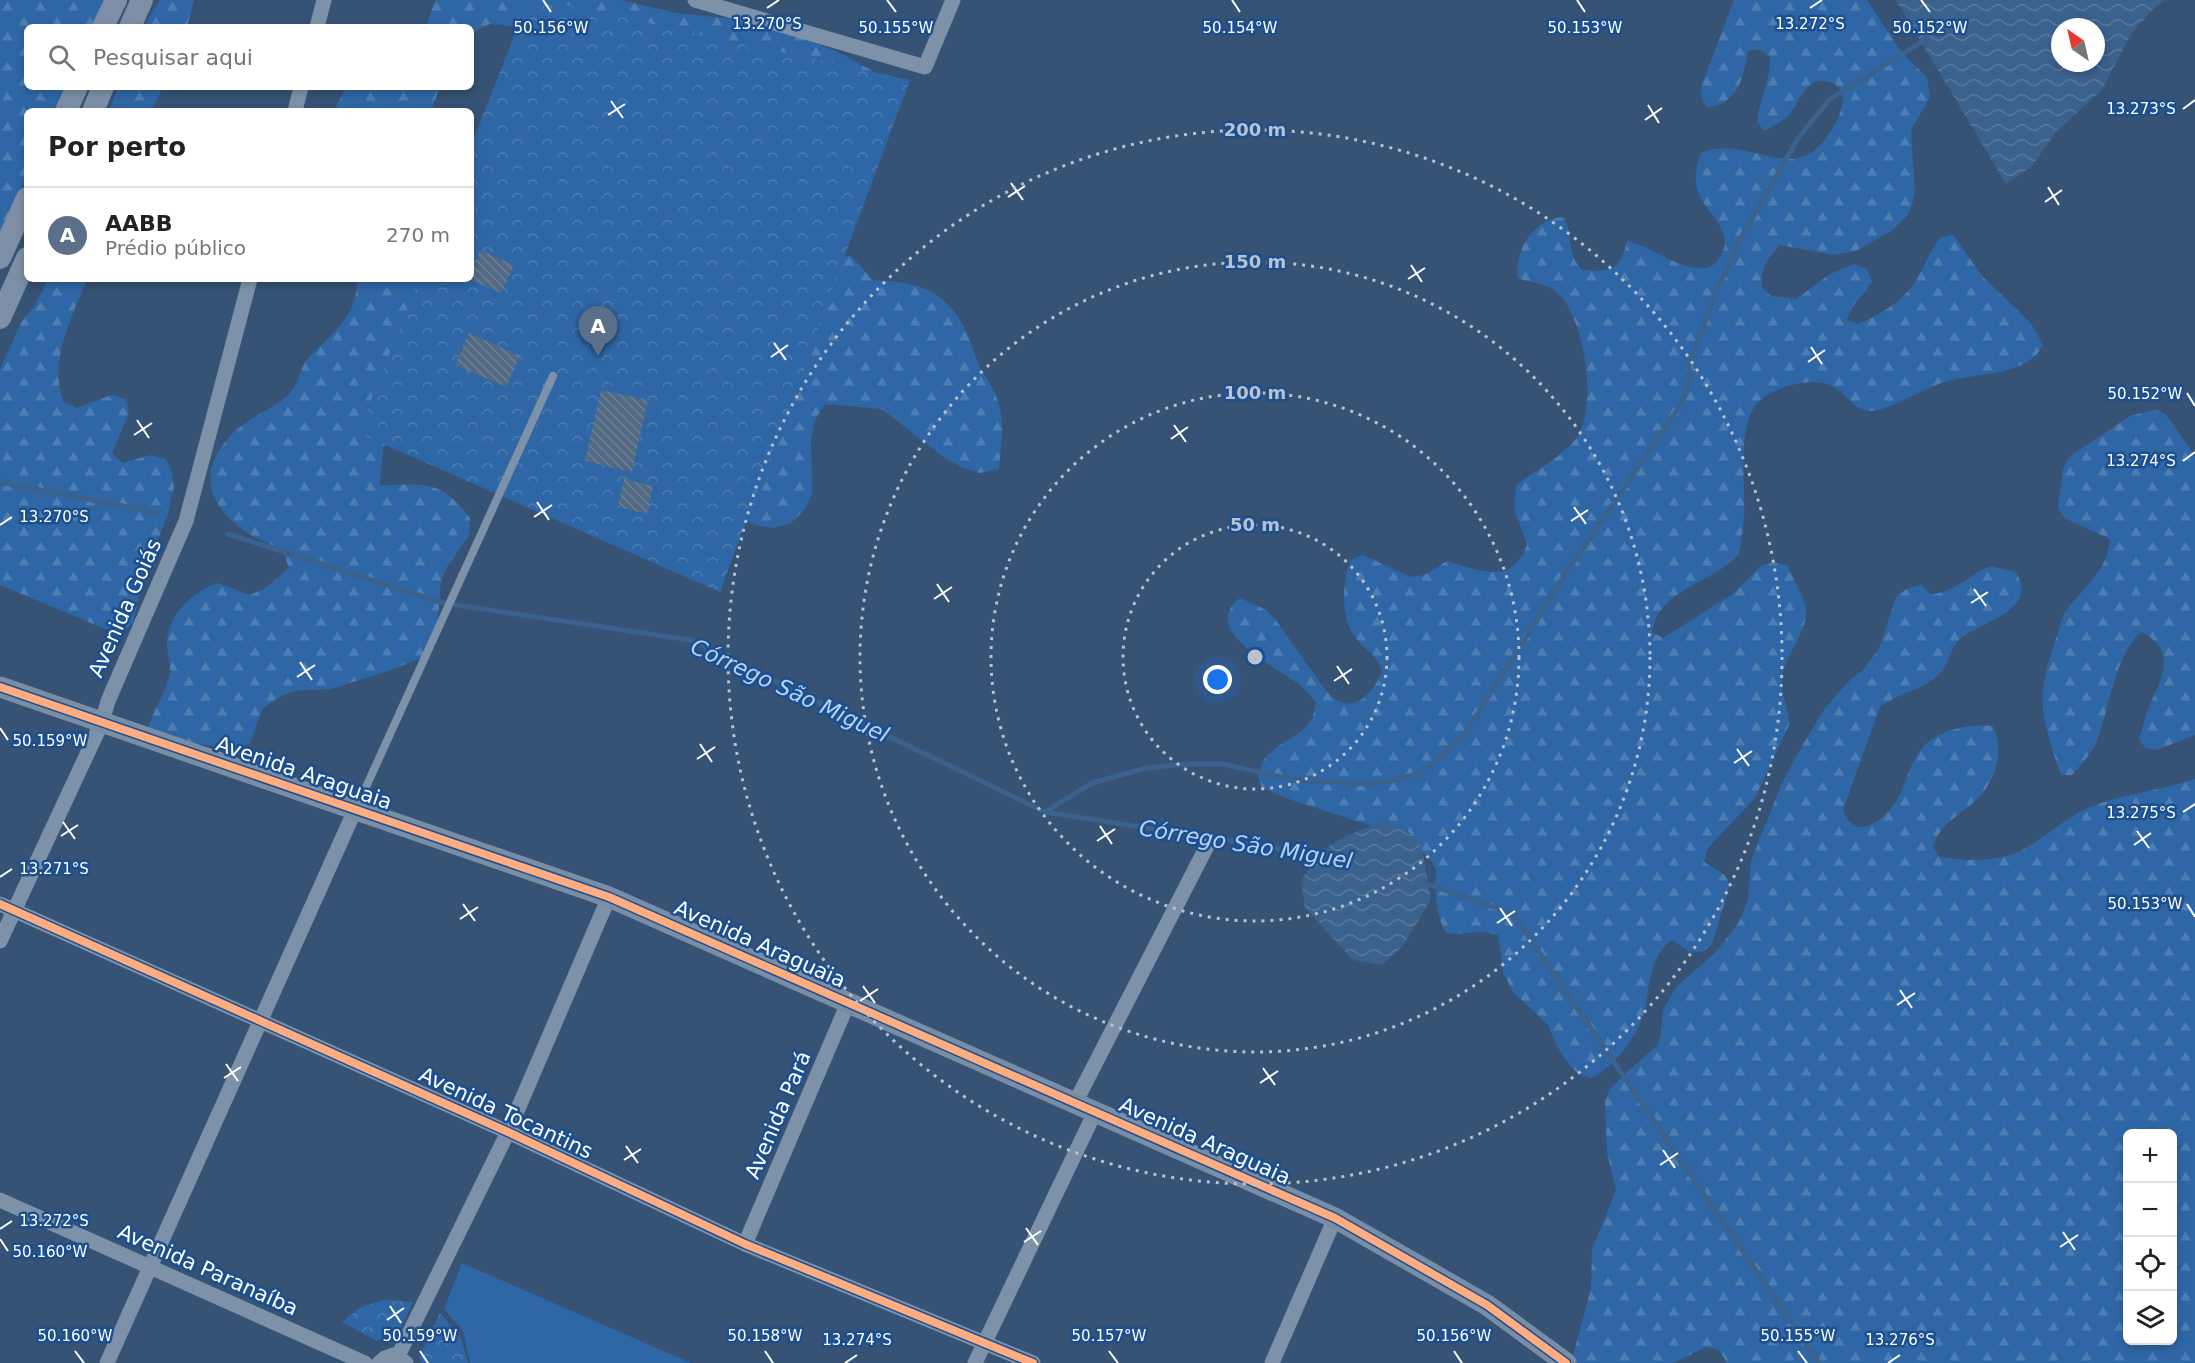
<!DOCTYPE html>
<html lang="pt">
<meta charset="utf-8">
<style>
:root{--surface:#fff;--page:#f6f6f6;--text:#222;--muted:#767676;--line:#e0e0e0;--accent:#666a6f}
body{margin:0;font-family:"DejaVu Sans",sans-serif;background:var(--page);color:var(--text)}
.controls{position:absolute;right:18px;bottom:18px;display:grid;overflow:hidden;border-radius:9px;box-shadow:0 3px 9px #0003}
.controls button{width:54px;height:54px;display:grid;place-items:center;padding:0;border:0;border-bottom:2px solid var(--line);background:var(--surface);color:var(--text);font:30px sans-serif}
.compass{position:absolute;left:2051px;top:18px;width:54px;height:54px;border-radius:50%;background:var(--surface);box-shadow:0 3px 9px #0003;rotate:326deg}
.you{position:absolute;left:1218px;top:680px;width:21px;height:21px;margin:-15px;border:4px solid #fff;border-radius:50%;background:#1a73e8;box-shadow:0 0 0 9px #1a73e833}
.badge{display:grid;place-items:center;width:39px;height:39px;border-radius:50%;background:var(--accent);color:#fff;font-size:20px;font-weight:700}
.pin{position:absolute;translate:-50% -50px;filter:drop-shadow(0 2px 3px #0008)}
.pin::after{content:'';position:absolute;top:32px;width:21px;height:18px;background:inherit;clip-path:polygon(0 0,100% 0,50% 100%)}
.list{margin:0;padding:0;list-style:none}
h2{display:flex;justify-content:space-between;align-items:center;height:78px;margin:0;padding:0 24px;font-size:26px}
h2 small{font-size:20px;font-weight:400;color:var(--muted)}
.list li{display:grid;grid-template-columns:39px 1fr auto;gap:18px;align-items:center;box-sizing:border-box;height:96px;padding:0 24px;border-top:2px solid var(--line)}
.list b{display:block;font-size:22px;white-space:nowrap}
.list p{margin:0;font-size:20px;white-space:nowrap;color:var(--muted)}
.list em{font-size:20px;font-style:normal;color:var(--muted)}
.icon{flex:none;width:33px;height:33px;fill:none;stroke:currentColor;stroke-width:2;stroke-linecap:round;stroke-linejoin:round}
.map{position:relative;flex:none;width:2195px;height:1363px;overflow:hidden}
.search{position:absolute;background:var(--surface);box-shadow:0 3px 9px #0003;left:24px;top:24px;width:450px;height:66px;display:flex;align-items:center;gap:15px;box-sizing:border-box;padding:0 21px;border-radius:9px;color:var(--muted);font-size:22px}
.panel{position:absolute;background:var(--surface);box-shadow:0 3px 9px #0003;left:24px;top:108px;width:450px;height:174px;border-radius:9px}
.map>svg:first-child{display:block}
.grass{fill:#2f66a5}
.forest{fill:url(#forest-firs);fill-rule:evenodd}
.park{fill:url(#park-crowns)}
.water{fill:url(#water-waves);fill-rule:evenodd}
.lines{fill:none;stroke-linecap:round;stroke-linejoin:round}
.stream{stroke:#3b618d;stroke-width:5}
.building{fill:url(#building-back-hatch)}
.lane{stroke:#7d92a8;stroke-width:8}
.street{stroke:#7d92a8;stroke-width:15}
.secondary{stroke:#798da4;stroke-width:21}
.primary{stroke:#7d8ea7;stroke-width:22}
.cycleway-casing{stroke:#1b4f8f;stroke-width:11}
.cycleway{stroke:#ffac80;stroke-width:8}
.ticks{fill:none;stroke:#fff;stroke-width:2}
.ring{fill:none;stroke:#b9c2ce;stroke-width:3;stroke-dasharray:3 6}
.labels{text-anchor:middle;stroke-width:5;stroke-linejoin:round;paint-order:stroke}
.street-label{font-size:21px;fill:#fff;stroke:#1b4f8f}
.water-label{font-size:22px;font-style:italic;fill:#b5d3f5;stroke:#1b4f8f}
.ticks-label{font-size:15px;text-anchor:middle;fill:#fff;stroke:#1b4f8f;stroke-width:5;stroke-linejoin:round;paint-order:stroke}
.centre{fill:#b9c2ce;stroke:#1b4f8f;stroke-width:3}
.ring-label{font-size:18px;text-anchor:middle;font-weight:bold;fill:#b9c2ce;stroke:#1b4f8f;stroke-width:5;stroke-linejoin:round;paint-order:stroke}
</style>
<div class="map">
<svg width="2195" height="1363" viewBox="0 0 2195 1363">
<defs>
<pattern id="forest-firs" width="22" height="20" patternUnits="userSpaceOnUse" patternTransform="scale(1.5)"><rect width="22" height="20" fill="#2f66a5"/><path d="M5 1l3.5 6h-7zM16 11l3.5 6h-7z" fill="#4e7db2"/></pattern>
<pattern id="park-crowns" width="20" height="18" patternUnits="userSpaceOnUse" patternTransform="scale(1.5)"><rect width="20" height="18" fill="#2f66a5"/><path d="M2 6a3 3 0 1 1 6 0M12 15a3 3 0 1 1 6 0" fill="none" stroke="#4e7db2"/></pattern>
<pattern id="water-waves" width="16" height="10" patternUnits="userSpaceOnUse" patternTransform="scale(1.5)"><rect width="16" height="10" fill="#3b618d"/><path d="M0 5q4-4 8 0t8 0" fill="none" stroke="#58799e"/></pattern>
<pattern id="building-back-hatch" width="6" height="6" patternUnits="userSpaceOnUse" patternTransform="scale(1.5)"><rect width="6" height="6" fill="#526984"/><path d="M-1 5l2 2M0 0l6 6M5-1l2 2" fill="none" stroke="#6c8096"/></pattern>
</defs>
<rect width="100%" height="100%" fill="#365274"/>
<!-- grass -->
<path class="grass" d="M 462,1263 L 691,1363 L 470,1363 L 463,1331 L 444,1309 Z"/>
<!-- forest -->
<g class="forest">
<path d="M 0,0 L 118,0 L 113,27 L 27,27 L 27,87 L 66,87 L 55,111 L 27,111 L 27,173 L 0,241 Z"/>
<path d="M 160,0 L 194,0 L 187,27 L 143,27 Z"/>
<path d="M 435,0 L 620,0 L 676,13 L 765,22 L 842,54 L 887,79 L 896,92 L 899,110 L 876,108 L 525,27 L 490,24 L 471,33 L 471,27 L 426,27 Z"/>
<path d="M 1734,0 L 1867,0 L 1902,53 L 1927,77 L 1930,97 L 1911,130 L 1915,192 L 1912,205 L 1907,216 L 1891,231 L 1856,251 L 1834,255 L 1780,245 C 1768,259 1759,268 1762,288 L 1771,296 L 1796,299 L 1830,274 L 1854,264 L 1867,269 L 1872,281 C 1865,296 1851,303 1847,320 L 1858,324 C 1877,316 1900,303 1912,286 C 1924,270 1928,252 1941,237 L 1953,235 L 1983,277 L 2030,322 L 2043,344 C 2039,355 2032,359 2021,365 C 1997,377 1967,374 1942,383 C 1922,389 1888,411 1871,411 C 1852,411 1846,391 1830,385 C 1809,377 1767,388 1755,406 C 1737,431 1746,487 1744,518 C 1743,530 1741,542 1739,554 C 1713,584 1660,587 1652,632 L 1663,638 L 1734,593 L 1762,565 L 1774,562 L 1787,565 C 1791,575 1805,598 1806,608 C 1808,633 1784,655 1782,679 C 1780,695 1790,708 1789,725 L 1755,798 L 1708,848 L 1704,862 L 1725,875 L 1730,885 L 1712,944 L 1704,951 L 1691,953 L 1672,940 C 1651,955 1650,981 1646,1004 C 1640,1034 1619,1062 1592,1078 L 1580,1075 L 1571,1067 L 1558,1048 L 1548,1025 L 1513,992 L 1503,972 L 1498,935 C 1476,928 1467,936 1446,933 C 1437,918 1436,900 1435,884 C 1435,880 1437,873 1436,870 C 1421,827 1299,811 1261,786 L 1258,775 C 1260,769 1262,762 1266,757 C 1285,735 1313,737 1316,702 C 1311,697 1306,690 1300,685 C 1279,668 1197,631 1240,598 L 1266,610 L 1275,619 L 1326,691 C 1350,717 1368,699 1382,673 C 1379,655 1365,651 1355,637 C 1340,617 1342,581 1351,560 L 1363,555 L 1411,577 L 1424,575 L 1447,561 C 1481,570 1511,587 1527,545 L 1514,509 L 1516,485 C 1535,471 1560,458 1575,440 C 1599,409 1585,323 1560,295 C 1548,282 1533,284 1518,278 C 1514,250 1534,218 1564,217 C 1574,235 1565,253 1582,270 C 1610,272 1620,272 1627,241 C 1652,246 1675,268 1700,268 C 1709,269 1715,265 1719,258 C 1739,231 1703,213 1697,189 C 1694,176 1696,165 1701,153 C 1739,137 1773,168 1805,156 C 1829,147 1866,83 1822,81 C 1804,80 1798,106 1788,116 C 1782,122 1772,126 1764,131 L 1757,122 C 1759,99 1771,80 1770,57 L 1760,50 L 1748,50 C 1744,77 1738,106 1706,107 L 1701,97 L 1702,84 Z"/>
<path d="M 118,87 L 163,87 L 151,111 L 109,111 Z"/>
<path d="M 346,87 L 440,87 L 431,111 L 334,111 Z"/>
<path d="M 471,187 L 834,255 L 851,256 L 873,280 C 917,282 947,289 967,333 C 972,344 975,357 980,368 C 985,377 993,386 996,396 C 1006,419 1001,444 999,469 L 980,473 L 961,467 L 942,456 L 882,409 L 825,404 L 814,422 L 811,440 L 812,494 L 805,509 L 791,523 L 773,528 L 755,525 L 670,489 Z"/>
<path d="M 48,279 L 87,279 C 73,315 47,364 64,402 L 77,408 L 111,395 L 126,399 L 129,413 L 112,453 L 123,463 L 150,455 L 166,459 L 172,473 L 174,487 L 168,514 L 142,581 L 133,623 L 127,629 L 115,633 L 0,585 L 0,369 L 22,321 L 34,307 Z"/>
<path d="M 357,279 L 420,279 L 409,420 L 383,448 L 380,485 C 426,485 439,478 470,518 L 469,536 L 448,565 L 441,581 L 436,643 L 421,658 L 388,671 L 331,689 L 293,691 L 276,699 L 262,709 L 250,744 L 232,749 L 162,738 L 148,728 C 153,711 163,697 168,680 C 173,665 167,658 167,644 C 168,615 191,593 217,583 L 250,595 L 264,589 L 289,568 L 283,551 C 272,544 261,541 251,535 C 209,509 195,473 231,435 C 247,417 274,410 290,393 C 300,382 300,366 309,357 C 333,334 358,314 357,279 Z"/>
<path d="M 2157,409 L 2168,417 L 2195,456 L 2195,735 L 2157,750 L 2145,748 L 2139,739 C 2142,730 2144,720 2147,712 C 2159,682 2181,651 2141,632 C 2115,655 2109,709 2097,741 C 2093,753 2080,765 2072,775 L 2061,775 C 2042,720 2034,698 2055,642 C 2059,631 2061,617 2068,608 C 2086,585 2108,570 2110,539 L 2064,518 L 2058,508 L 2063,469 L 2069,457 L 2130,416 Z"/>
<path d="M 1991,566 L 2016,572 C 2040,611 1981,621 1960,639 C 1949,648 1950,663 1939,674 C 1922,691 1898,693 1880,707 L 1843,810 C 1855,843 1884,821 1897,800 C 1907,782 1911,757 1927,743 C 1944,729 1972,723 1993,726 C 2004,748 1997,778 1980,796 C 1964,814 1940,822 1933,847 L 1940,857 C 1964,861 1995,862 2018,852 C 2043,840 2063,819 2088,808 C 2123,793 2160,791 2195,779 L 2195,1363 L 1727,1363 L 1719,1350 L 1706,1347 L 1674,1363 L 1573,1363 L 1574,1352 L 1591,1288 L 1592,1249 L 1616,1190 L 1607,1153 L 1605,1100 L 1610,1089 L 1628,1071 L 1657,1046 L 1661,1034 L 1663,1010 L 1676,987 L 1715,953 L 1739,922 L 1748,899 L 1751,861 L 1782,783 L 1803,744 L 1825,708 L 1852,678 L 1862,671 L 1879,649 L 1896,597 L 1908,588 L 1922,585 L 1931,594 C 1953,594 1971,573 1991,566 ZM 2128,1134 L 2172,1134 L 2172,1340 L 2128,1340 Z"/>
</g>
<!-- park -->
<g class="park">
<path d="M 528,0 L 543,0 L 910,80 L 720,592 L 358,433 L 419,279 L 471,279 L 471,146 Z"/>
<path d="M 384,1300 L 413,1302 L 397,1336 L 389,1335 L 377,1341 L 342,1322 L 361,1307 Z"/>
<path d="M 440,1313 L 461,1338 L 468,1363 L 422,1363 L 419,1358 Z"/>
</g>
<!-- water -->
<g class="water">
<path d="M 1896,0 L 2165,0 L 2151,11 L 2131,34 L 2102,90 L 2057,131 L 2031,167 L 2006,184 ZM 2060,27 L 2096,27 L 2096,63 L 2060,63 Z"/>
<path d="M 1381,822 L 1407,830 L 1422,848 L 1431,900 L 1402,947 L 1382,965 L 1353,960 L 1305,908 L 1301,881 C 1327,840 1338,839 1381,822 Z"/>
</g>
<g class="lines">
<!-- stream -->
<g class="stream">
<path d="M 0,482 L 158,513"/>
<path d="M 228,534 L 443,603 L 690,640 L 1045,812 L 1326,856"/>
<path d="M 1045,812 L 1092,783 L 1146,768 L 1184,764 L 1223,764 L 1294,780 L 1368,784 L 1387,782 L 1421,773 L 1465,734 L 1568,570 L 1678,409 L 1690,383 L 1689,366 L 1716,292 L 1741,238 L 1799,137 L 1830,99 L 1925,40"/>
<path d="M 1424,883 L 1513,914 L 1819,1363"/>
</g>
</g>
<!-- building -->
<g class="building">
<path d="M 480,250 L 514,265 L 501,293 L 469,279 Z"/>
<path d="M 469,333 L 520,356 L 506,387 L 455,365 Z"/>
<path d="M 601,390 L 648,400 L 632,472 L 585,461 Z"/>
<path d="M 624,479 L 653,486 L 647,514 L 618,507 Z"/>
</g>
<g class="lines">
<!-- lane -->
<path class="lane" d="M 356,809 L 553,376"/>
<!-- street -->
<g class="street">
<path d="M 695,0 L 925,67 L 953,0"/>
<path d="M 317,27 L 324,0"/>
<path d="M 295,111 L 301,87"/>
<path d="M 0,904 L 508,1132 L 745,1244 L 1033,1363"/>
<path d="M 0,941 L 102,722 L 108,701 L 186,521 L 250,279"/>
<path d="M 1075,1103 L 1207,846"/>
<path d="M 0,1200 L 365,1363"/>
<path d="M 745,1244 L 848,1003"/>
<path d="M 398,1356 L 508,1132 L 609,897"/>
<path d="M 107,1363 L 355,810"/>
<path d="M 379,1363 L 385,1358 L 393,1355 L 406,1363"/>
<path d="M 975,1363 L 1095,1112"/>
<path d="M 1272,1363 L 1335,1218"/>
</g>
<!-- secondary -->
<path class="secondary" d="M 0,687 L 609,897 L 1335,1218 L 1487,1305 L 1566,1363"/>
<!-- primary -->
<g class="primary">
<path d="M 103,27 L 116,0"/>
<path d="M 130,27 L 142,0"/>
<path d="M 66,111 L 77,87"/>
<path d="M 93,111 L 103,87"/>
<path d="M 0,258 L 27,198"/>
<path d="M 0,318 L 27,258"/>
</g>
<!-- cycleway casing -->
<g class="cycleway-casing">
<g id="cycleway">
<path d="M 0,687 L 609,897 L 1335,1218 L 1487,1305 L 1566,1363"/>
<path d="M 0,904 L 508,1132 L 745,1244 L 1033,1363"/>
</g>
</g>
<!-- cycleway -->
<use href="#cycleway" class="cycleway"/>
</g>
<!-- ticks -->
<path class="ticks" d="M 543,0 L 551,12M 887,0 L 896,12M 1232,0 L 1240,12M 1577,0 L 1585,12M 1921,0 L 1930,12M 767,8 L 779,0M 1810,8 L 1822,0M 611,101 L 623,118M 1648,105 L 1659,123M 2183,109 L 2195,100M 608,115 L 625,104M 1645,120 L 1662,108M 1011,183 L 1023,200M 2048,187 L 2059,205M 1008,197 L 1025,186M 2045,202 L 2062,190M 1411,265 L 1422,282M 1408,279 L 1425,268M 774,343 L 786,360M 1811,347 L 1822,364M 771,357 L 788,345M 1808,362 L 1825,350M 2187,393 L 2195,406M 137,420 L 149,438M 1174,425 L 1186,442M 134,435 L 152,423M 1171,439 L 1188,427M 2183,461 L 2195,452M 537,502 L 549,520M 1574,507 L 1586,524M 534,517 L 552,505M 1571,521 L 1588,510M 0,525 L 12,517M 937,584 L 949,602M 1974,589 L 1986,606M 934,599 L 952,587M 1971,603 L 1988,592M 300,662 L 312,680M 1337,666 L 1349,684M 297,677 L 315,665M 1334,681 L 1352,669M 0,728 L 8,740M 700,744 L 712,762M 1737,749 L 1749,766M 697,759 L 715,747M 1734,763 L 1752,751M 2183,812 L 2195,804M 63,822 L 75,839M 1100,826 L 1112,844M 2137,831 L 2149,848M 61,836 L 78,825M 1097,841 L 1115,829M 2134,845 L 2151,833M 0,877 L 12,869M 463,904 L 475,921M 2187,904 L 2195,917M 1500,908 L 1512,926M 460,919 L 478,907M 1497,923 L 1515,911M 863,986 L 875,1003M 1900,990 L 1912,1008M 860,1001 L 878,989M 1897,1005 L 1915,993M 226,1064 L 238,1081M 1263,1068 L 1275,1085M 224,1078 L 241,1067M 1260,1083 L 1278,1071M 626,1146 L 638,1163M 1663,1150 L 1675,1168M 624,1160 L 641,1149M 1660,1165 L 1678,1153M 1026,1228 L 1038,1245M 0,1229 L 12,1221M 2063,1232 L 2075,1250M 0,1239 L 8,1251M 1024,1242 L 1041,1231M 2060,1247 L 2078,1235M 390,1306 L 401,1323M 387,1320 L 404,1308M 75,1351 L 84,1363M 420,1351 L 428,1363M 765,1351 L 773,1363M 1109,1351 L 1118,1363M 1454,1351 L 1462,1363M 1798,1351 L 1807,1363M 845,1363 L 857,1355M 1888,1363 L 1900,1355"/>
<!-- distance rings -->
<g class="ring">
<circle cx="1255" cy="657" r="132"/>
<circle cx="1255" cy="657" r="264"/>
<circle cx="1255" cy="657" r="395"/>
<circle cx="1255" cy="657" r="527"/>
</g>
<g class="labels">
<!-- street labels -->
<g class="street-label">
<text transform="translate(125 608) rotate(-66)" y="7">Avenida Goiás</text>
<text transform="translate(304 773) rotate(19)" y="7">Avenida Araguaia</text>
<text transform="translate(760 944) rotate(24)" y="7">Avenida Araguaia</text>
<text transform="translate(506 1113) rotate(25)" y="7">Avenida Tocantins</text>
<text transform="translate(778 1115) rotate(-67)" y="7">Avenida Pará</text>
<text transform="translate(1205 1141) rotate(24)" y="7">Avenida Araguaia</text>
<text transform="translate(208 1270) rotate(24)" y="7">Avenida Paranaíba</text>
</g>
<!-- water labels -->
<g class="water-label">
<text transform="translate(790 690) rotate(25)" y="8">Córrego São Miguel</text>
<text transform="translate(1246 844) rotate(9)" y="8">Córrego São Miguel</text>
</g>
</g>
<g class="ticks-label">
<text x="767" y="29">13.270°S</text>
<text x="1810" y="29">13.272°S</text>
<text x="551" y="33">50.156°W</text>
<text x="896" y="33">50.155°W</text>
<text x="1240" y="33">50.154°W</text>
<text x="1585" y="33">50.153°W</text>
<text x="1930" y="33">50.152°W</text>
<text x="2141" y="114">13.273°S</text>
<text x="2145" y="399">50.152°W</text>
<text x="2141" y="466">13.274°S</text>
<text x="54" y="522">13.270°S</text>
<text x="50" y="746">50.159°W</text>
<text x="2141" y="818">13.275°S</text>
<text x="54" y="874">13.271°S</text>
<text x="2145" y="909">50.153°W</text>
<text x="54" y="1226">13.272°S</text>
<text x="50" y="1257">50.160°W</text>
<text x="75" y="1341">50.160°W</text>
<text x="420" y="1341">50.159°W</text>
<text x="765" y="1341">50.158°W</text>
<text x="1109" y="1341">50.157°W</text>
<text x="1454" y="1341">50.156°W</text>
<text x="1798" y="1341">50.155°W</text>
<text x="857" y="1345">13.274°S</text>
<text x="1900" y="1345">13.276°S</text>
</g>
<circle cx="1255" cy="657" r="9" class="centre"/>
<g class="ring-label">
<text x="1255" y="136">200 m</text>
<text x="1255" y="268">150 m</text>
<text x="1255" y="399">100 m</text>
<text x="1255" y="531">50 m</text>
</g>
</svg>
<div class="controls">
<button>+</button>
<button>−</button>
<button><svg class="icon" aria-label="locate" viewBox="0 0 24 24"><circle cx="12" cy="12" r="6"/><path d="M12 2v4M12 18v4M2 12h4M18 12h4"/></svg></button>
<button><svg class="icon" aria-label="layers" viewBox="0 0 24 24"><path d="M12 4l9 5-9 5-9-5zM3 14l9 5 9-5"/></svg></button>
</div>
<svg class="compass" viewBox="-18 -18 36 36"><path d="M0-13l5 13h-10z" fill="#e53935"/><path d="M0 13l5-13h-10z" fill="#767676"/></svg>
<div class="you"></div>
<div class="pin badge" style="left:598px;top:356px;background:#5c6f8a">A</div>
<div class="search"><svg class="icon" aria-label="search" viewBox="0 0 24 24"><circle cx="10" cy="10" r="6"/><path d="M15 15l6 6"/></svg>Pesquisar aqui</div>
<section class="panel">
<h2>Por perto<small></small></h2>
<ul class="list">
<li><span class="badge" style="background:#5c6f8a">A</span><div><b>AABB</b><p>Prédio público</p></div><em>270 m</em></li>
</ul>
</section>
</div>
